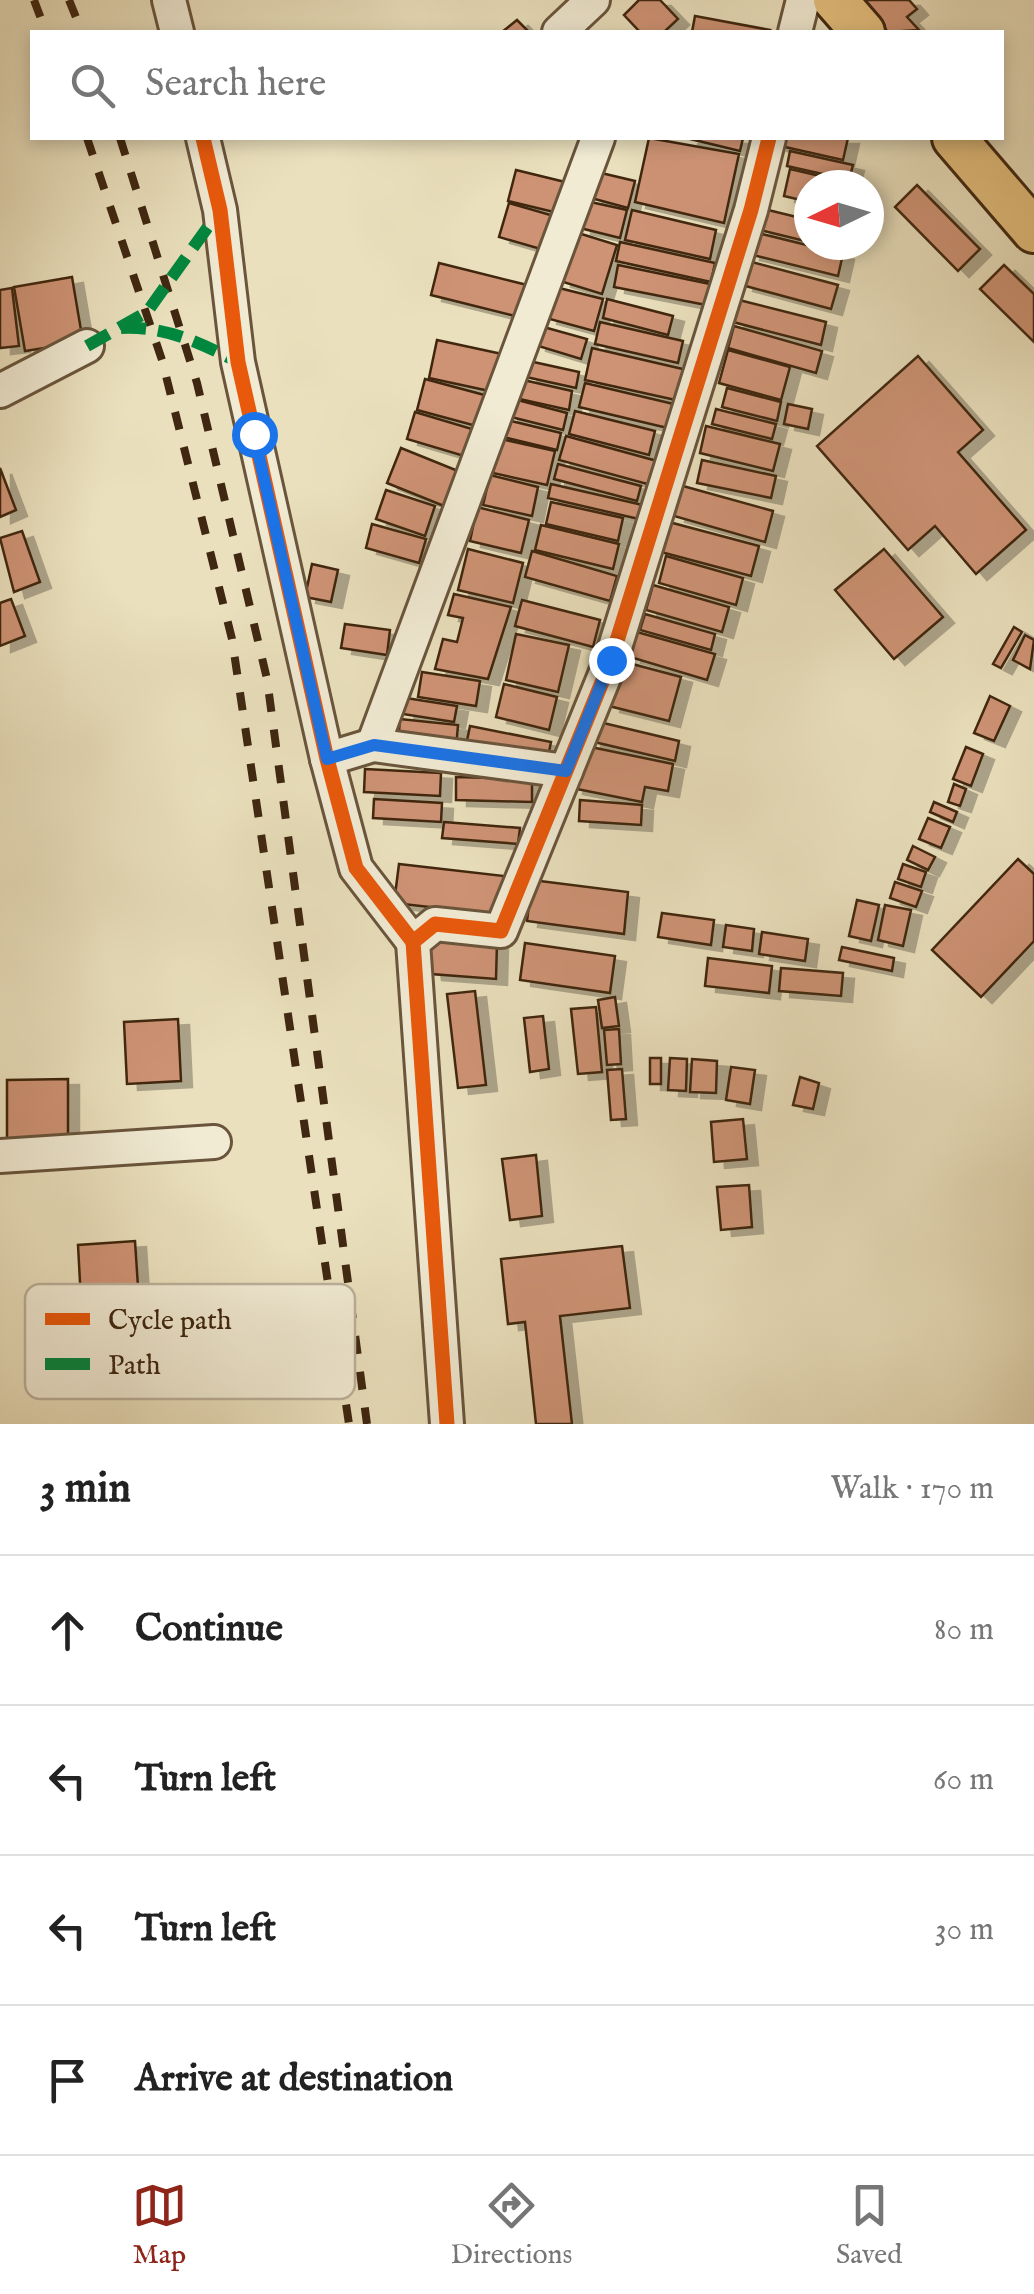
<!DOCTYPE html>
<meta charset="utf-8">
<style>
:root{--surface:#fff;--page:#f6f6f6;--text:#222;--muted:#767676;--line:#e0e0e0;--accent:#8f2418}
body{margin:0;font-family:"IM FELL English",serif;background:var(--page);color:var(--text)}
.compass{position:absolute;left:794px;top:170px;width:90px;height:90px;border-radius:50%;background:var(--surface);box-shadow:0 5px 15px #0003;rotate:265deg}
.stop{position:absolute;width:30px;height:30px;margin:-22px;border:8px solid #1a73e8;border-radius:50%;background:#fff}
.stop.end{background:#1a73e8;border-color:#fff;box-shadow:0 2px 10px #0008}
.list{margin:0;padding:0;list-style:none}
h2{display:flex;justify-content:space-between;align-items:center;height:130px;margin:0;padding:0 40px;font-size:42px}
h2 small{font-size:32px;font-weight:400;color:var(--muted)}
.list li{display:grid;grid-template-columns:65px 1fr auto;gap:30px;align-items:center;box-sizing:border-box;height:150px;padding:0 40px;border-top:2px solid var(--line)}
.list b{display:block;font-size:38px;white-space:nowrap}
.list em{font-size:32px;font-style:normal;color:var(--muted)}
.icon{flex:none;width:55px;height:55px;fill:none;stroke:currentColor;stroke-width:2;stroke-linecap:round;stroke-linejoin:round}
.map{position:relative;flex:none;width:1034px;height:1424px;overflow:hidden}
.search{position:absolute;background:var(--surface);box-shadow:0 5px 15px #0003;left:30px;right:30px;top:30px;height:110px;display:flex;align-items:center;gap:25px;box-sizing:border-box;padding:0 35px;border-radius:0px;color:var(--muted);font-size:38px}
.sheet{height:730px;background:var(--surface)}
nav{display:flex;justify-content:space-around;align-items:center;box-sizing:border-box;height:140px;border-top:2px solid var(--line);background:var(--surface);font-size:28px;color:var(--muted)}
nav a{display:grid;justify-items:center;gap:5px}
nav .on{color:var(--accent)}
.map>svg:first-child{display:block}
.building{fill:#ce9374;stroke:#3f2711;stroke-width:2.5;filter:url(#shadow)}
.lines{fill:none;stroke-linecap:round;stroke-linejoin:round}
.minor-casing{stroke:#6a553c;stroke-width:38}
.major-casing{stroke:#3f2711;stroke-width:48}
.minor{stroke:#f1ebd4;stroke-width:32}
.major{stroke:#e5c07e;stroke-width:42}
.rail{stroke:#3f2711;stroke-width:8;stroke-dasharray:18 18;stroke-linecap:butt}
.quiet{stroke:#00873e;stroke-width:12;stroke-dasharray:25 12;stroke-linecap:butt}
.cycleway-casing{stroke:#f1ebd4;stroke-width:21}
.cycleway{stroke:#e8590c;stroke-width:15}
.route{stroke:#1a73e8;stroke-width:12}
.key{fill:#f1ebd4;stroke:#bcb09a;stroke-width:2.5}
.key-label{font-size:28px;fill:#3f2711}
</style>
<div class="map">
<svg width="1034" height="1424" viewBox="0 0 1034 1424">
<defs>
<filter id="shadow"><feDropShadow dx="11" dy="6" stdDeviation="0" flood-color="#0004"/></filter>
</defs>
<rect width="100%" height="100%" fill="#eae0bd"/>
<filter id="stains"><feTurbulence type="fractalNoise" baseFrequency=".002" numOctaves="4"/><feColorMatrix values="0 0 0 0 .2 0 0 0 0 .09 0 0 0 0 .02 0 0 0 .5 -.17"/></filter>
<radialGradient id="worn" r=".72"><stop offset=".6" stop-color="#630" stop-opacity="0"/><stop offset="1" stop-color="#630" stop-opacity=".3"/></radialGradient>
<!-- building -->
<g class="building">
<path d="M 639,0 L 660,0 L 678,19 L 664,32 L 640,32 L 624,15 Z"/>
<path d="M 860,0 L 909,0 L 917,9 L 907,17 L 919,30 L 888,32 Z"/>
<path d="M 695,16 L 770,30 L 769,32 L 692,32 Z"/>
<path d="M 517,20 L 529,32 L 502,32 Z"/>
<path d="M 649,138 L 739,154 L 724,223 L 635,202 Z"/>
<path d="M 686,138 L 743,138 L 740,151 Z"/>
<path d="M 777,138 L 848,138 L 843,160 L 776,145 Z"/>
<path d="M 790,151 L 853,165 L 849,180 L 787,166 Z"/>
<path d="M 790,169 L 859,185 L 809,185 L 809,202 L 784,196 Z"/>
<path d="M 516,170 L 565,182 L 558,213 L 508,201 Z"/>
<path d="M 597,172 L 635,181 L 628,208 L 591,198 Z"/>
<path d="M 917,185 L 980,249 L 958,271 L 895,207 Z"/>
<path d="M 586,201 L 627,210 L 620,238 L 580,228 Z"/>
<path d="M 509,203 L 554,216 L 544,250 L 499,237 Z"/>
<path d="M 764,209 L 809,220 L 809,242 L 760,230 Z"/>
<path d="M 632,210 L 716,230 L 710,259 L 625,240 Z"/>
<path d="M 575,232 L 617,245 L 602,294 L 560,281 Z"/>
<path d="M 754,232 L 843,254 L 838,276 L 749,254 Z"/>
<path d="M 620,242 L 715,263 L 711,282 L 616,261 Z"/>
<path d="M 748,261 L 838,285 L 831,309 L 742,285 Z"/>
<path d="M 439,263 L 531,286 L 523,318 L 431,295 Z"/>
<path d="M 618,265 L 710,284 L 706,305 L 614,287 Z"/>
<path d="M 1004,265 L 1034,294 L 1034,342 L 980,289 Z"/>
<path d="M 72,277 L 83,342 L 25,351 L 14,287 Z"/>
<path d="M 555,287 L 603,299 L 594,331 L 546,318 Z"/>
<path d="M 12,288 L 19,346 L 0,348 L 0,290 Z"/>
<path d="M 607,299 L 673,316 L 668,335 L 603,318 Z"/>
<path d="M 739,300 L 826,322 L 821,345 L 733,322 Z"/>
<path d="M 600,322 L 683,341 L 678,363 L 595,344 Z"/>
<path d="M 540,326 L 587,339 L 581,359 L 535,345 Z"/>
<path d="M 734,326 L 822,351 L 816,373 L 728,348 Z"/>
<path d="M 437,340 L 502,354 L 494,392 L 429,378 Z"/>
<path d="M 592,348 L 687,370 L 680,401 L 585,380 Z"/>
<path d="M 728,350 L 790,367 L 781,400 L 719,383 Z"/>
<path d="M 918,356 L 983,430 L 958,452 L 1026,530 L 976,574 L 935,526 L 908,550 L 817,446 Z"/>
<path d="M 529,361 L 579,372 L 576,388 L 526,377 Z"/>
<path d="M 425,379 L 488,396 L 480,427 L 417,410 Z"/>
<path d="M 519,379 L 572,391 L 569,410 L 515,398 Z"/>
<path d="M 585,383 L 682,406 L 676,430 L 579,407 Z"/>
<path d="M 727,388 L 781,402 L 777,421 L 722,407 Z"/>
<path d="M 510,398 L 567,413 L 563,430 L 507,416 Z"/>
<path d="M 788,404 L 812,409 L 808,429 L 784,424 Z"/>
<path d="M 716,409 L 776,424 L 772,439 L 712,424 Z"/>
<path d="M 575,411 L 655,431 L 649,455 L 569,434 Z"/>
<path d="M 415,412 L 472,429 L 464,456 L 407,439 Z"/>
<path d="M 507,420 L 561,433 L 557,450 L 503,437 Z"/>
<path d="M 706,426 L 780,444 L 773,471 L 700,453 Z"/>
<path d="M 566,436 L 657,461 L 651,485 L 559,460 Z"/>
<path d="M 501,439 L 555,451 L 547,485 L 493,473 Z"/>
<path d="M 401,448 L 458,471 L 444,506 L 387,483 Z"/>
<path d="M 702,460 L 776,476 L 771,498 L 697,483 Z"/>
<path d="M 558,464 L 641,486 L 637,501 L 554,479 Z"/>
<path d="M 0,468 L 16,510 L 0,517 Z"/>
<path d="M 490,475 L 538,487 L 532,516 L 483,505 Z"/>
<path d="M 551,484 L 647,506 L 643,520 L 548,498 Z"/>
<path d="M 683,486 L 773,511 L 765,542 L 674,516 Z"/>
<path d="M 386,490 L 435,506 L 425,536 L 376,519 Z"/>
<path d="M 551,502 L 623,518 L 618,541 L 546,524 Z"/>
<path d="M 477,507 L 529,520 L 521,553 L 470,541 Z"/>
<path d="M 669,522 L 759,546 L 751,576 L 661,552 Z"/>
<path d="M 372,524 L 426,539 L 419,563 L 366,548 Z"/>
<path d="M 541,525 L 619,544 L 613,569 L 535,550 Z"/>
<path d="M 22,531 L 40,582 L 14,592 L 0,538 Z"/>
<path d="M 468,549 L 523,563 L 513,603 L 458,590 Z"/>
<path d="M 884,549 L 943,617 L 894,659 L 835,590 Z"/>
<path d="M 532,551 L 617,576 L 610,601 L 525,577 Z"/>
<path d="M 666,556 L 743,578 L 736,605 L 659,583 Z"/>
<path d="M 312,564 L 338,570 L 331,602 L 305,597 Z"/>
<path d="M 653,585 L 729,607 L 722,632 L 646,610 Z"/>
<path d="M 454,594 L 511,607 L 488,679 L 435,669 L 443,639 L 457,642 L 463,618 L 448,615 Z"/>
<path d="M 11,599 L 25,636 L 0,646 L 0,603 Z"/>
<path d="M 522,600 L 600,620 L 593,647 L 515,626 Z"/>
<path d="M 645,614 L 715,634 L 711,650 L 640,630 Z"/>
<path d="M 345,624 L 390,630 L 387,655 L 341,648 Z"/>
<path d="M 1014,627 L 1022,632 L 1001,668 L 993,664 Z"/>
<path d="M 637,632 L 715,654 L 707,680 L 630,657 Z"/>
<path d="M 516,634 L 569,645 L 558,692 L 506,680 Z"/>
<path d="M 1025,635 L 1034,640 L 1030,669 L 1013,660 Z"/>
<path d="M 621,661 L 681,677 L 669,721 L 609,706 Z"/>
<path d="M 422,672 L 480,681 L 476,706 L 418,697 Z"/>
<path d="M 504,684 L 557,697 L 549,730 L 496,717 Z"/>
<path d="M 990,696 L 1010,706 L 994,741 L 974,733 Z"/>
<path d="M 406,698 L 457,706 L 454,722 L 403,714 Z"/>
<path d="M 400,719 L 458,725 L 456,748 L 398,743 Z"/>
<path d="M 595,721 L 679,741 L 675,761 L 590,741 Z"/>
<path d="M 470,726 L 551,742 L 546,767 L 465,750 Z"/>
<path d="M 581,745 L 673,764 L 668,791 L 645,787 L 642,802 L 572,788 Z"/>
<path d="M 966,747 L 983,754 L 971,786 L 953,779 Z"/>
<path d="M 365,769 L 441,773 L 440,796 L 364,792 Z"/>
<path d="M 456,777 L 532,779 L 532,802 L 456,800 Z"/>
<path d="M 954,784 L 966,789 L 960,806 L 948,802 Z"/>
<path d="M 374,799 L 442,803 L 441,822 L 373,818 Z"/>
<path d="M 580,800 L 642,805 L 641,825 L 579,821 Z"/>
<path d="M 934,802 L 957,812 L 953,822 L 930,812 Z"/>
<path d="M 928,818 L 950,827 L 941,848 L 919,839 Z"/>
<path d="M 444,822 L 520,828 L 518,844 L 442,838 Z"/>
<path d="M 913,846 L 935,857 L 928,870 L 907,860 Z"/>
<path d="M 1018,859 L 1034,874 L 1034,941 L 981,997 L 932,950 Z"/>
<path d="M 399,864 L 504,876 L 500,915 L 394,903 Z"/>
<path d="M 903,864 L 926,872 L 921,887 L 898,879 Z"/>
<path d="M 532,880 L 628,892 L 624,934 L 527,921 Z"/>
<path d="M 895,882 L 922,891 L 916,907 L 890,898 Z"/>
<path d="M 857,900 L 879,905 L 871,941 L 849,936 Z"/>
<path d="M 885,905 L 911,910 L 903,946 L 878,940 Z"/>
<path d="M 662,913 L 714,920 L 711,945 L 658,937 Z"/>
<path d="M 726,925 L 754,929 L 752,951 L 723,947 Z"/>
<path d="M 762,932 L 808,939 L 805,961 L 759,954 Z"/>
<path d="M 426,941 L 497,943 L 496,979 L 431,974 Z"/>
<path d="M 525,943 L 615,956 L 610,993 L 520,980 Z"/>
<path d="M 842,947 L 894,958 L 892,971 L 839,960 Z"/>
<path d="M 708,958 L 772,966 L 769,993 L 705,986 Z"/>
<path d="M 781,968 L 843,973 L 841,996 L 779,991 Z"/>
<path d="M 475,991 L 486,1085 L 458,1088 L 447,994 Z"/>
<path d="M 615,997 L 619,1026 L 602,1028 L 598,1000 Z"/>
<path d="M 596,1007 L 602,1072 L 578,1074 L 571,1009 Z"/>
<path d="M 543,1016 L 549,1069 L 530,1072 L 524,1018 Z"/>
<path d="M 178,1019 L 181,1081 L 127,1084 L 124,1022 Z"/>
<path d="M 619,1029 L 621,1064 L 607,1065 L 604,1030 Z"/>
<rect x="650" y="1058" width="11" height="26"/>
<path d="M 670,1058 L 687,1059 L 686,1091 L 668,1090 Z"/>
<path d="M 692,1059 L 717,1061 L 716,1093 L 690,1092 Z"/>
<path d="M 731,1067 L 755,1070 L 750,1104 L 726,1100 Z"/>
<path d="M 622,1069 L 626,1119 L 611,1120 L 607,1070 Z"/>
<path d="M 800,1077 L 819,1083 L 813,1109 L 793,1105 Z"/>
<path d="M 68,1079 L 68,1138 L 7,1139 L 7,1080 Z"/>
<path d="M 743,1119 L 747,1159 L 714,1162 L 711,1122 Z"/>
<path d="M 536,1155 L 542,1216 L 510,1220 L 502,1159 Z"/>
<path d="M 749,1185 L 752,1227 L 721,1230 L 717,1187 Z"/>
<path d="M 135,1241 L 140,1317 L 82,1320 L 78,1245 Z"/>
<path d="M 622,1246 L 630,1308 L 560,1316 L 572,1424 L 536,1424 L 525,1322 L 508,1324 L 501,1259 Z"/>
</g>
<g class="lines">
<!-- minor casing -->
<g class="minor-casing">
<g id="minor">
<path d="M 169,0 L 177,32"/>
<path d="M 559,32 L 593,0"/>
<path d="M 795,32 L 803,0"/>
<path d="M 203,138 L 220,210 L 238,362 L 327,759 L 356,868 L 413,942"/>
<path d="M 0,391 L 87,346"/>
<path d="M 373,745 L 598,138"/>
<path d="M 327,759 L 373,745 L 566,771"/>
<path d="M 0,1156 L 214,1142"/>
<path d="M 447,1424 L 413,942 L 435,924 L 501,931 L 611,660 L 751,210 L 769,138"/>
</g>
</g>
<!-- major casing -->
<g class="major-casing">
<g id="major">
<path d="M 835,0 L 863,32"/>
<path d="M 954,138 L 1034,231"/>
</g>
</g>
<!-- minor -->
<use href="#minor" class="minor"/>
<!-- major -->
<use href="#major" class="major"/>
<!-- rail -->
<g class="rail">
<path d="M 34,0 L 46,32"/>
<path d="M 69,0 L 82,32"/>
<path d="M 87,138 L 162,360 L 232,639 L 349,1424"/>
<path d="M 120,138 L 197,383 L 267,679 L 367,1424"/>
</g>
<!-- quiet -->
<g class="quiet">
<path d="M 121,328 C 166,326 198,342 238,362"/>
<path d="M 87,346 L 147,312 L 220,210"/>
</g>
<!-- cycleway casing -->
<g class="cycleway-casing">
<g id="cycleway">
<path d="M 203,138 L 220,210 L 238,362 L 327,759 L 356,868 L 413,942"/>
<path d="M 447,1424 L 413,942 L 435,924 L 501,931 L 611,660 L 751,210 L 769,138"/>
</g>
</g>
<!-- cycleway -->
<use href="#cycleway" class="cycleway"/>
</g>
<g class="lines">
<!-- route -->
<path class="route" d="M 254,434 L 327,759 L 374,745 L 566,771 L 611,660"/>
</g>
<!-- legend -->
<rect x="25" y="1284" width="330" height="115" rx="15" class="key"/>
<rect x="45" y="1313" width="45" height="12" fill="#e8590c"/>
<rect x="45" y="1358" width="45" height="12" fill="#00873e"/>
<g class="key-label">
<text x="108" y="1329">Cycle path</text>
<text x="108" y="1374">Path</text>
</g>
<rect width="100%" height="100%" filter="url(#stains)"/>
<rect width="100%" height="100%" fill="url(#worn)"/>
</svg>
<svg class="compass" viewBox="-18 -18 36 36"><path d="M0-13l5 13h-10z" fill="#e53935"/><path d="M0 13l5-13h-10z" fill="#767676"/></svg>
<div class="stop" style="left:254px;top:434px"></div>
<div class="stop end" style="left:611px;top:660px"></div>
<div class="search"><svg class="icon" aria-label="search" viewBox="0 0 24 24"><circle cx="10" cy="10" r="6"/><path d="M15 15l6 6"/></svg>Search here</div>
</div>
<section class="sheet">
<h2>3 min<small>Walk · 170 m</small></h2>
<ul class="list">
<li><svg class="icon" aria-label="ahead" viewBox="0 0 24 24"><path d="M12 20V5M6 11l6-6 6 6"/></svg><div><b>Continue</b></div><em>80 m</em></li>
<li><svg class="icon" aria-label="left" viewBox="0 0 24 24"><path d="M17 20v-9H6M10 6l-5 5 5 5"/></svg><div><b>Turn left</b></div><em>60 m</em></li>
<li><svg class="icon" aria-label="left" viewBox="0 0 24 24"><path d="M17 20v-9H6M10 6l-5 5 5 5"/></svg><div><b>Turn left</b></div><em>30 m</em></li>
<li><svg class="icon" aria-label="arrive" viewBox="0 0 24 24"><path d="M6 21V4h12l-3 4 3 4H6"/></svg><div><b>Arrive at destination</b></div></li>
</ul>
</section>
<nav>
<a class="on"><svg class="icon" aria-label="map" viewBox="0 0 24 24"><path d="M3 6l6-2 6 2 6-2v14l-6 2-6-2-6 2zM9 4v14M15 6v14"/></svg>Map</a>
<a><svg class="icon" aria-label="directions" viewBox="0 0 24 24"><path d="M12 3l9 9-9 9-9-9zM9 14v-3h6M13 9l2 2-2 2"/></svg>Directions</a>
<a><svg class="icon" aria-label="saved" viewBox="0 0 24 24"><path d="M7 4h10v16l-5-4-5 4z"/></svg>Saved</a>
</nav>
